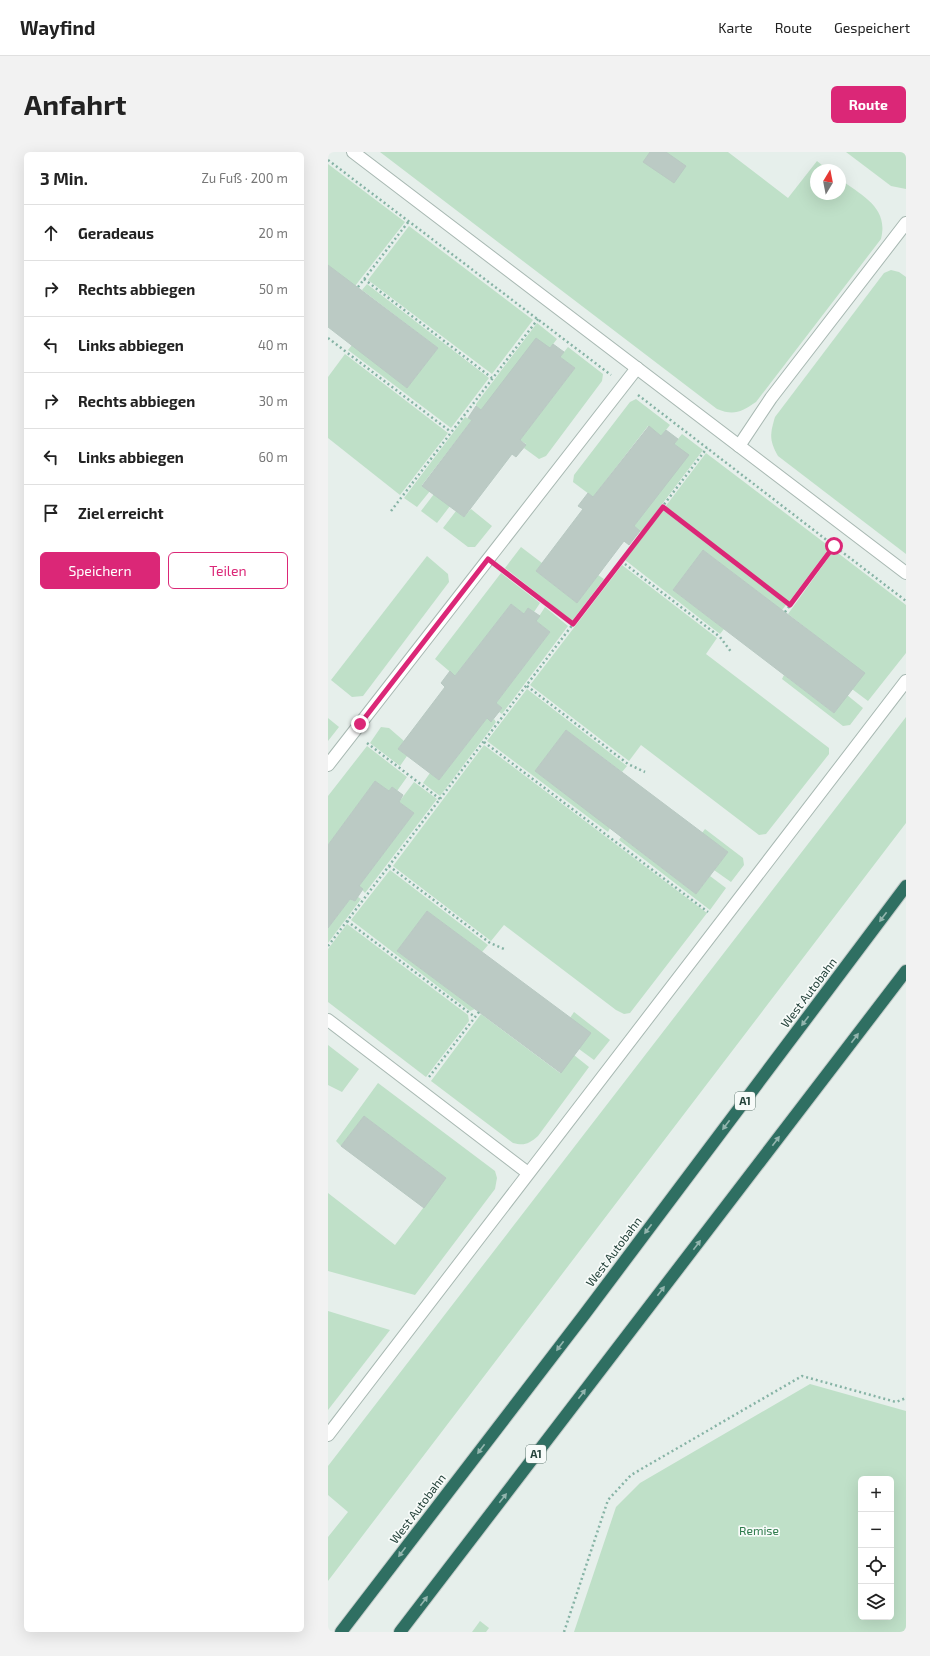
<!DOCTYPE html>
<html lang="de">
<meta charset="utf-8">
<style>
:root{--surface:#fff;--page:#f2f2f2;--text:#222;--muted:#767676;--line:#e0e0e0;--accent:#db2777}
body{margin:0;font-family:"Exo 2",sans-serif;background:var(--page);color:var(--text)}
.controls{position:absolute;right:12px;bottom:12px;display:grid;overflow:hidden;border-radius:6px;box-shadow:0 4px 16px #0002}
.controls button{width:36px;height:36px;display:grid;place-items:center;padding:0;border:0;border-bottom:1px solid var(--line);background:var(--surface);color:var(--text);font:20px sans-serif}
.compass{position:absolute;left:482px;top:12px;width:36px;height:36px;border-radius:50%;background:var(--surface);box-shadow:0 4px 16px #0002;rotate:10deg}
.stop{position:absolute;width:12px;height:12px;margin:-9px;border:3px solid #db2777;border-radius:50%;background:#fff}
.stop.end{background:#db2777;border-color:#fff;box-shadow:0 1px 4px #0008}
.list{margin:0;padding:0;list-style:none}
h2{display:flex;justify-content:space-between;align-items:center;height:52px;margin:0;padding:0 16px;font-size:17px}
h2 small{font-size:13px;font-weight:400;color:var(--muted)}
.list li{display:grid;grid-template-columns:26px 1fr auto;gap:12px;align-items:center;box-sizing:border-box;height:56px;padding:0 16px;border-top:1px solid var(--line)}
.list b{display:block;font-size:15px;white-space:nowrap}
.list em{font-size:13px;font-style:normal;color:var(--muted)}
.actions{display:flex;gap:8px;padding:12px 16px}
.actions a{flex:1;padding:9px 0;border:1px solid var(--accent);border-radius:6px;text-align:center;font-size:14px;color:var(--accent)}
.actions .main{background:var(--accent);color:#fff}
.icon{flex:none;width:22px;height:22px;fill:none;stroke:currentColor;stroke-width:2;stroke-linecap:round;stroke-linejoin:round}
.map{position:relative;flex:none;width:578px;height:1480px;overflow:hidden;border-radius:6px}
header{display:flex;align-items:center;gap:24px;box-sizing:border-box;height:56px;padding:0 20px;background:var(--surface);border-bottom:1px solid var(--line)}
header strong{font-size:19px}
nav{display:flex;gap:22px;margin-inline-start:auto;font-size:14px}
.intro{display:flex;align-items:center;justify-content:space-between;box-sizing:border-box;height:96px;padding:0 24px}
h1{margin:0;font-size:28px}
.button{padding:10px 18px;border-radius:6px;background:var(--accent);color:#fff;font-size:14px;font-weight:700}
main{display:flex;gap:24px;padding:0 24px}
aside{flex:1;background:var(--surface);border-radius:6px;box-shadow:0 4px 16px #0002}
.map>svg:first-child{display:block}
.green{fill:#bfe0c8;fill-rule:evenodd}
.building{fill:#bbcac4;stroke:#b8c9c2}
.lines{fill:none;stroke-linecap:round;stroke-linejoin:round}
.minor-casing{stroke:#a8b8b2;stroke-width:14}
.highway-casing{stroke:#c2cac8;stroke-width:14}
.path{stroke:#86b3a5;stroke-width:2.5;stroke-dasharray:2 3;stroke-linecap:butt}
.minor{stroke:#fff;stroke-width:12}
.highway{stroke:#2f6f62;stroke-width:12}
.oneway{fill:#93b5ae}
.route{stroke:#db2777;stroke-width:5}
.labels{text-anchor:middle;stroke-width:3.5;stroke-linejoin:round;paint-order:stroke}
.shield{fill:#f7fbf9;stroke:#637a73;stroke-width:1}
.shield-label{font-size:11px;font-weight:bold;fill:#24423a}
.street-label{font-size:12px;fill:#24423a;stroke:#f7fbf9}
.park-label{font-size:12px;fill:#2d7a4b;stroke:#f7fbf9}
</style>
<header>
<strong>Wayfind</strong>
<nav><a>Karte</a><a>Route</a><a>Gespeichert</a></nav>
</header>
<div class="intro"><h1>Anfahrt</h1><a class="button">Route</a></div>
<main>
<aside>
<h2>3 Min.<small>Zu Fuß · 200 m</small></h2>
<ul class="list">
<li><svg class="icon" aria-label="ahead" viewBox="0 0 24 24"><path d="M12 20V5M6 11l6-6 6 6"/></svg><div><b>Geradeaus</b></div><em>20 m</em></li>
<li><svg class="icon" aria-label="right" viewBox="0 0 24 24"><path d="M7 20v-9h11M14 6l5 5-5 5"/></svg><div><b>Rechts abbiegen</b></div><em>50 m</em></li>
<li><svg class="icon" aria-label="left" viewBox="0 0 24 24"><path d="M17 20v-9H6M10 6l-5 5 5 5"/></svg><div><b>Links abbiegen</b></div><em>40 m</em></li>
<li><svg class="icon" aria-label="right" viewBox="0 0 24 24"><path d="M7 20v-9h11M14 6l5 5-5 5"/></svg><div><b>Rechts abbiegen</b></div><em>30 m</em></li>
<li><svg class="icon" aria-label="left" viewBox="0 0 24 24"><path d="M17 20v-9H6M10 6l-5 5 5 5"/></svg><div><b>Links abbiegen</b></div><em>60 m</em></li>
<li><svg class="icon" aria-label="arrive" viewBox="0 0 24 24"><path d="M6 21V4h12l-3 4 3 4H6"/></svg><div><b>Ziel erreicht</b></div></li>
</ul>
<div class="actions"><a class="main">Speichern</a><a>Teilen</a></div>
</aside>
<div class="map">
<svg width="578" height="1480" viewBox="0 0 578 1480">
<rect width="100%" height="100%" fill="#e6efeb"/>
<!-- green -->
<g class="green">
<path d="M 52,0 L 400,0 L 460,46 L 489,9 L 500,18 L 488,18 L 488,42 L 512,42 L 512,27 C 534,44 561,55 553,87 L 428,250 C 413,260 406,264 389,257 Z"/>
<path d="M 518,0 L 578,0 L 578,37 L 563,34 Z"/>
<path d="M 0,12 L 77,70 L 27,134 L 0,113 Z"/>
<path d="M 81,74 L 205,168 L 164,222 L 40,128 Z"/>
<path d="M 563,118 L 571,120 L 578,125 L 578,402 L 450,304 C 441,288 442,282 447,265 L 556,121 Z"/>
<path d="M 39,132 L 161,226 L 123,276 L 20,198 L 24,193 L 79,236 L 110,196 L 34,138 Z"/>
<path d="M 209,171 L 229,187 L 222,196 L 153,258 L 148,254 L 148,252 Z"/>
<path d="M 240,195 L 275,222 L 274,229 L 218,304 L 211,307 L 196,296 L 198,292 L 192,288 L 247,216 L 232,205 Z"/>
<path d="M 17,202 L 120,281 L 72,343 L 0,286 L 0,225 Z"/>
<path d="M 308,247 L 342,273 L 333,284 L 320,274 L 265,345 L 245,330 L 246,323 L 302,250 Z"/>
<path d="M 137,265 L 144,268 L 94,333 L 102,339 L 89,355 L 76,346 Z"/>
<path d="M 354,282 L 375,298 L 313,380 L 306,374 L 360,303 L 346,292 Z"/>
<path d="M 378,301 L 502,395 L 461,450 L 337,355 Z"/>
<path d="M 106,342 L 122,354 L 109,371 L 93,359 Z"/>
<path d="M 143,357 L 164,374 L 147,395 L 140,395 L 115,376 L 128,359 L 136,365 Z"/>
<path d="M 335,358 L 458,453 L 454,458 L 375,398 L 345,438 L 396,477 L 392,482 L 297,408 Z"/>
<path d="M 193,395 L 214,411 L 208,419 L 249,451 L 270,423 L 276,427 L 244,469 L 177,416 Z"/>
<path d="M 506,398 L 578,453 L 578,501 L 540,549 L 524,537 L 536,521 L 460,462 Z"/>
<path d="M 99,404 L 120,422 L 121,430 L 35,544 L 24,545 L 3,528 Z"/>
<path d="M 294,413 L 389,486 L 378,502 L 501,596 L 501,602 L 438,682 L 431,683 L 313,593 L 301,609 L 202,533 Z"/>
<path d="M 173,421 L 212,451 L 206,460 L 200,456 L 196,462 L 183,452 L 127,524 L 107,507 Z"/>
<path d="M 217,455 L 240,474 L 174,562 L 171,560 L 174,556 L 168,551 L 222,480 L 208,469 Z"/>
<path d="M 456,523 L 506,561 L 519,543 L 535,556 L 522,573 L 515,574 L 454,527 Z"/>
<path d="M 199,537 L 299,614 L 294,620 L 238,578 L 207,619 L 282,676 L 280,680 L 159,589 Z"/>
<path d="M 578,565 L 578,671 L 0,1429 L 0,1385 L 20,1360 L 0,1343 L 0,1314 Z"/>
<path d="M 0,566 L 11,575 L 0,589 Z"/>
<path d="M 159,566 L 163,570 L 166,567 L 168,570 L 112,644 L 95,631 L 102,621 L 111,628 Z"/>
<path d="M 53,575 L 61,576 L 76,589 L 70,597 L 79,604 L 72,614 L 42,591 Z"/>
<path d="M 156,593 L 379,761 L 302,861 L 296,862 L 288,858 L 176,773 L 163,789 L 65,714 Z"/>
<path d="M 39,594 L 79,625 L 69,639 L 64,635 L 61,639 L 47,629 L 0,693 L 0,644 Z"/>
<path d="M 86,630 L 109,647 L 37,741 L 31,734 L 86,661 L 71,650 Z"/>
<path d="M 377,677 L 415,706 L 416,713 L 403,730 L 386,718 L 400,700 L 374,681 Z"/>
<path d="M 293,685 L 368,742 L 382,724 L 398,736 L 382,758 L 291,688 Z"/>
<path d="M 62,718 L 160,793 L 154,800 L 99,759 L 69,799 L 147,857 L 142,859 L 23,768 Z"/>
<path d="M 30,745 L 33,747 L 0,791 L 0,776 L 22,747 L 26,749 Z"/>
<path d="M 19,772 L 140,863 L 141,869 L 98,925 L 0,850 L 0,797 Z"/>
<path d="M 246,860 L 282,888 L 266,908 L 251,897 L 242,866 Z"/>
<path d="M 153,862 L 232,921 L 246,903 L 261,915 L 210,984 C 201,992 196,994 185,991 L 103,929 Z"/>
<path d="M 0,893 L 31,917 L 14,940 L 0,933 Z"/>
<path d="M 50,931 L 167,1019 L 169,1026 L 167,1037 L 87,1143 L 0,1119 L 0,1041 L 67,1093 L 118,1026 L 36,964 L 13,994 L 8,989 Z"/>
<path d="M 0,1159 L 62,1178 L 0,1258 Z"/>
<path d="M 482,1232 L 578,1259 L 578,1480 L 246,1480 L 288,1355 L 312,1331 ZM 533,1327 L 563,1327 L 563,1465 L 533,1465 Z"/>
<path d="M 152,1469 L 161,1476 L 158,1480 L 144,1480 Z"/>
</g>
<!-- building -->
<g class="building">
<path d="M 322,0 L 338,0 L 358,14 L 346,31 L 315,10 Z"/>
<path d="M 0,113 L 110,196 L 79,236 L 0,175 Z"/>
<path d="M 208,186 L 222,196 L 225,192 L 236,200 L 232,205 L 247,216 L 192,288 L 198,293 L 188,305 L 184,302 L 136,365 L 94,334 L 144,268 L 140,266 L 148,254 L 153,258 Z"/>
<path d="M 321,274 L 333,284 L 338,278 L 350,287 L 346,292 L 361,303 L 306,374 L 312,379 L 301,393 L 296,389 L 249,451 L 208,419 L 255,357 L 250,354 L 260,341 L 265,345 Z"/>
<path d="M 375,398 L 537,521 L 506,561 L 345,438 Z"/>
<path d="M 183,452 L 196,462 L 200,456 L 212,464 L 208,469 L 222,480 L 168,551 L 174,556 L 163,570 L 159,566 L 111,628 L 70,597 L 117,535 L 113,531 L 122,519 L 127,524 Z"/>
<path d="M 238,578 L 400,700 L 368,742 L 207,619 Z"/>
<path d="M 47,629 L 61,639 L 64,635 L 75,643 L 71,650 L 86,661 L 31,734 L 35,737 L 27,749 L 22,747 L 0,776 L 0,693 Z"/>
<path d="M 99,759 L 263,881 L 233,921 L 69,799 Z"/>
<path d="M 36,964 L 118,1026 L 96,1056 L 13,994 Z"/>
</g>
<g class="lines">
<!-- minor casing -->
<g class="minor-casing">
<g id="minor">
<path d="M 25,0 L 578,421"/>
<path d="M 411,294 L 443,246 L 578,71"/>
<path d="M 0,613 L 309,216"/>
<path d="M 0,868 L 200,1021"/>
<path d="M 0,1283 L 578,529"/>
</g>
</g>
<!-- highway casing -->
<g class="highway-casing">
<g id="highway">
<path d="M 13,1480 L 256,1163 L 578,734"/>
<path d="M 72,1480 L 578,819"/>
</g>
</g>
<!-- path -->
<g class="path">
<path d="M 0,8 L 283,223"/>
<path d="M 36,127 L 164,226"/>
<path d="M 30,135 L 81,69"/>
<path d="M 0,186 L 123,280"/>
<path d="M 310,243 L 578,449"/>
<path d="M 335,355 L 462,453"/>
<path d="M 63,359 L 210,167"/>
<path d="M 293,409 L 392,485 L 404,501"/>
<path d="M 174,418 L 245,472"/>
<path d="M 457,460 L 509,390"/>
<path d="M 199,534 L 300,612 L 317,620"/>
<path d="M 156,590 L 380,760"/>
<path d="M 39,591 L 112,647"/>
<path d="M 61,714 L 162,791 L 176,797"/>
<path d="M 19,769 L 147,865"/>
<path d="M 0,794 L 379,296"/>
<path d="M 101,925 L 151,860"/>
<path d="M 236,1480 L 280,1348 L 303,1323 L 474,1224 L 568,1250 L 578,1246"/>
</g>
<!-- minor -->
<use href="#minor" class="minor"/>
<!-- highway -->
<use href="#highway" class="highway"/>
</g>
<!-- one-way arrows -->
<defs><path id="oneway-solid" d="M-6-.8H1V-3.2L6.5 0L1 3.2V.8H-6Z"/></defs>
<g class="oneway">
<use href="#oneway-solid" transform="translate(555 765) rotate(127)"/>
<use href="#oneway-solid" transform="translate(477 869) rotate(127)"/>
<use href="#oneway-solid" transform="translate(527 886) rotate(-53)"/>
<use href="#oneway-solid" transform="translate(398 973) rotate(127)"/>
<use href="#oneway-solid" transform="translate(448 989) rotate(-53)"/>
<use href="#oneway-solid" transform="translate(320 1077) rotate(127)"/>
<use href="#oneway-solid" transform="translate(369 1093) rotate(-53)"/>
<use href="#oneway-solid" transform="translate(333 1139) rotate(-53)"/>
<use href="#oneway-solid" transform="translate(232 1194) rotate(127)"/>
<use href="#oneway-solid" transform="translate(254 1242) rotate(-53)"/>
<use href="#oneway-solid" transform="translate(153 1297) rotate(127)"/>
<use href="#oneway-solid" transform="translate(175 1346) rotate(-52)"/>
<use href="#oneway-solid" transform="translate(74 1400) rotate(127)"/>
<use href="#oneway-solid" transform="translate(96 1449) rotate(-53)"/>
</g>
<g class="lines">
<!-- route -->
<path class="route" d="M 32,572 L 160,407 L 245,472 L 335,355 L 462,453 L 506,394"/>
</g>
<g class="labels">
<!-- shield labels -->
<g class="shield">
<rect x="407" y="940" width="20" height="18" rx="3"/>
<rect x="198" y="1293" width="20" height="18" rx="3"/>
</g>
<g class="shield-label">
<text x="417" y="953">A1</text>
<text x="208" y="1306">A1</text>
</g>
<!-- street labels -->
<g class="street-label">
<text transform="translate(481 841) rotate(-53)" y="4">West Autobahn</text>
<text transform="translate(286 1100) rotate(-53)" y="4">West Autobahn</text>
<text transform="translate(90 1357) rotate(-53)" y="4">West Autobahn</text>
</g>
<!-- park labels -->
<g class="park-label">
<text x="431" y="1383">Remise</text>
</g>
</g>
</svg>
<div class="controls">
<button>+</button>
<button>−</button>
<button><svg class="icon" aria-label="locate" viewBox="0 0 24 24"><circle cx="12" cy="12" r="6"/><path d="M12 2v4M12 18v4M2 12h4M18 12h4"/></svg></button>
<button><svg class="icon" aria-label="layers" viewBox="0 0 24 24"><path d="M12 4l9 5-9 5-9-5zM3 14l9 5 9-5"/></svg></button>
</div>
<svg class="compass" viewBox="-18 -18 36 36"><path d="M0-13l5 13h-10z" fill="#e53935"/><path d="M0 13l5-13h-10z" fill="#767676"/></svg>
<div class="stop" style="left:506px;top:394px"></div>
<div class="stop end" style="left:32px;top:572px"></div>
</div>
</main>
